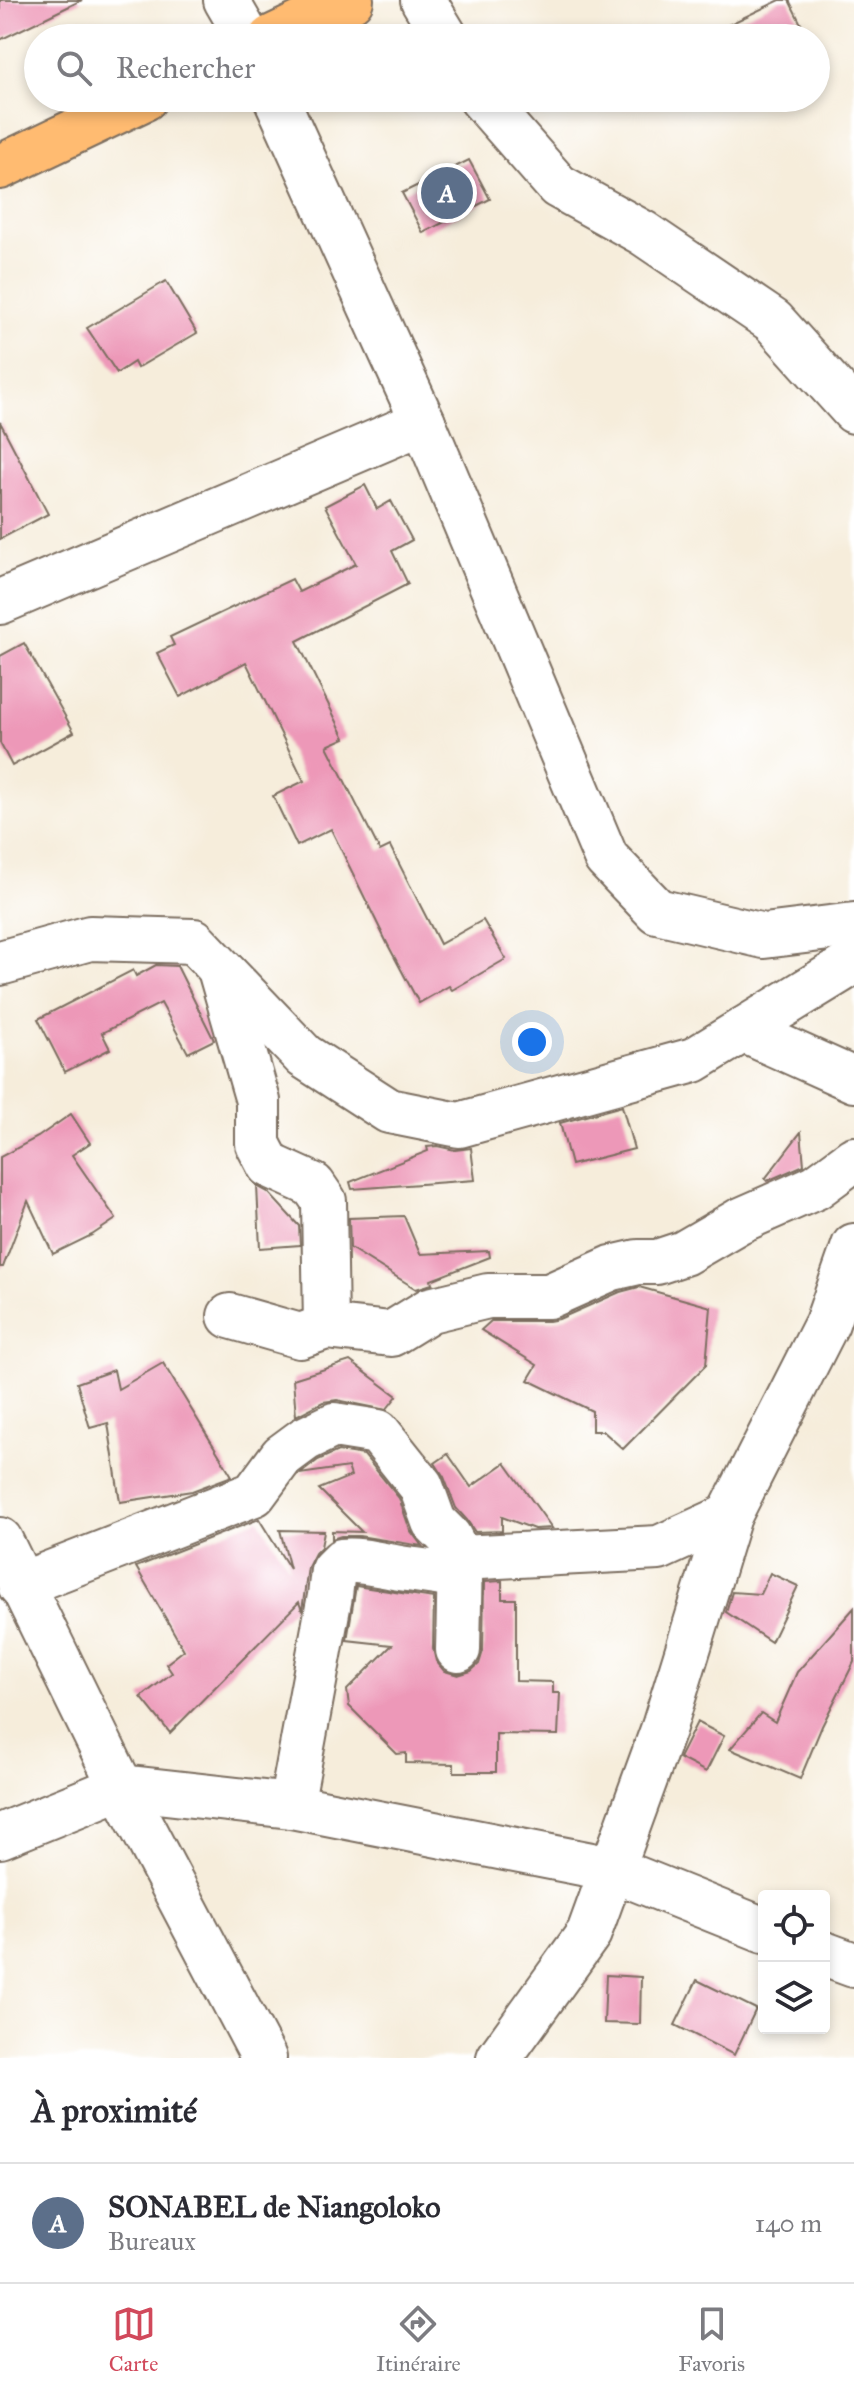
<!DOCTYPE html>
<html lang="fr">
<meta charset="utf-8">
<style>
:root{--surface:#fff;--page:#f2f2f3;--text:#2b2b33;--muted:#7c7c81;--line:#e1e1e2;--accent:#d1495b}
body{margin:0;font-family:"IM FELL Great Primer",serif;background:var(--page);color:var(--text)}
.controls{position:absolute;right:24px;bottom:24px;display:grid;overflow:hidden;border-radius:8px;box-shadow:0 4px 12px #0003}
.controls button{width:72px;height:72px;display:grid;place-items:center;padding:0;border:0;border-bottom:2px solid var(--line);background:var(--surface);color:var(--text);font:40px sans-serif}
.you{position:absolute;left:532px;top:1042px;width:28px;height:28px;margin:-20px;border:6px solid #fff;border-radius:50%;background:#1a73e8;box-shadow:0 0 0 12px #1a73e833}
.badge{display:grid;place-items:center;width:52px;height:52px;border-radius:50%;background:var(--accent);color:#fff;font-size:26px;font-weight:700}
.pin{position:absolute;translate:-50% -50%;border:4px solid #fff;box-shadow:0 2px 8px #0006}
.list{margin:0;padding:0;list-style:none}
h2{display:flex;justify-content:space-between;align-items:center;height:104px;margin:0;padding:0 32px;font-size:34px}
h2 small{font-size:26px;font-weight:400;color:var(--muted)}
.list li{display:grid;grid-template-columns:52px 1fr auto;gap:24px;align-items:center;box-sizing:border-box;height:120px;padding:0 32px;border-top:2px solid var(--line)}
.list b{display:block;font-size:30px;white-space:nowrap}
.list p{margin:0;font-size:26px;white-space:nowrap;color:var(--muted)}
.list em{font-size:26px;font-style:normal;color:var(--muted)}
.icon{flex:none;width:44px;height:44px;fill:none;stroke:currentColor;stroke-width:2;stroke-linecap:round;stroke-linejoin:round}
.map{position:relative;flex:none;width:854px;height:2058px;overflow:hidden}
.search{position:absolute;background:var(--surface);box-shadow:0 4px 12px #0003;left:24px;right:24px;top:24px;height:88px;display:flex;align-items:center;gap:20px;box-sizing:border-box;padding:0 28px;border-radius:44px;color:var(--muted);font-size:30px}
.sheet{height:224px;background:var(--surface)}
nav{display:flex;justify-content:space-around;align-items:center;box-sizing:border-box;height:112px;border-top:2px solid var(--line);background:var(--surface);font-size:22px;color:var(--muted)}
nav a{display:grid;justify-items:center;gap:4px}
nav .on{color:var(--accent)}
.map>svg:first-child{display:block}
.building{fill:#ed98b8}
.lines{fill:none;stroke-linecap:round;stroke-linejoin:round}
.minor-casing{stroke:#7c6e60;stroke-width:48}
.highway-casing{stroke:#7c6e60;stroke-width:48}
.minor{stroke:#fff;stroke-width:44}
.highway{stroke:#ffbb71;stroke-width:44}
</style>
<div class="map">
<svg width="854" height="2058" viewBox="0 0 854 2058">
<rect width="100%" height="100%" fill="#fff"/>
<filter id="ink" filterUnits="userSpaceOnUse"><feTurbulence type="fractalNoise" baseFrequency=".0125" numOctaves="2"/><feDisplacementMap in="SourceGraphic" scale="16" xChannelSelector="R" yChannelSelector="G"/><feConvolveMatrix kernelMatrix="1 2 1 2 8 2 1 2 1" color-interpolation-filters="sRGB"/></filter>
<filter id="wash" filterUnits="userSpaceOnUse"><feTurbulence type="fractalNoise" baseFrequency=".006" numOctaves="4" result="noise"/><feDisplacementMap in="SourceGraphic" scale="32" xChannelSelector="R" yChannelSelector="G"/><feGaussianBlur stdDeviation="1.8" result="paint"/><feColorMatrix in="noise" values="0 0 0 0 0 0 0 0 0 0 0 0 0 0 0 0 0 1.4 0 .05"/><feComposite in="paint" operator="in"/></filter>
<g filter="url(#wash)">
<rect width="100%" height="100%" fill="#f6eddb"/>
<g id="blocks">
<!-- building -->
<g class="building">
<path d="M 0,0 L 82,0 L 0,40 Z"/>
<path d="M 780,0 L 789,0 L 808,38 L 701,38 Z"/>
<path d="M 469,160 L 490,199 L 423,233 L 402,193 Z"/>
<path d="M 166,281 L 197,333 L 137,368 L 134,362 L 117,373 L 87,328 Z"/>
<path d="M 0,422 L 48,514 L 0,539 Z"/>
<path d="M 365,485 L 377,509 L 391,501 L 412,540 L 392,551 L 408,584 L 297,641 L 345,738 L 327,746 L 380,851 L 390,846 L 440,944 L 483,920 L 506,959 L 452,990 L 449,986 L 419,1003 L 388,945 L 331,829 L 297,846 L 273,796 L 304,781 L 246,662 L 180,697 L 157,653 L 174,645 L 170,637 L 292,579 L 299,592 L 356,564 L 325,506 Z"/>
<path d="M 24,643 L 74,732 L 12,766 L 0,743 L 0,656 Z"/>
<path d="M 156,965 L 177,966 L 214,1040 L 188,1053 L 161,1003 L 102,1033 L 110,1049 L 65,1072 L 38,1019 L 133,970 L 136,976 Z"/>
<path d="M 622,1106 L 634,1149 L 571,1165 L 560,1123 Z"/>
<path d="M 71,1114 L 90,1143 L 72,1155 L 116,1219 L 92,1235 L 53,1254 L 28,1201 L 3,1267 L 0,1267 L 0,1157 L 38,1137 Z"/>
<path d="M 801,1132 L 804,1165 L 767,1181 L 765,1179 Z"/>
<path d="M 437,1146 L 455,1150 L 471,1148 L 475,1180 L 352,1189 L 350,1182 L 428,1151 L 427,1147 Z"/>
<path d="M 257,1186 L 268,1192 L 299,1226 L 300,1245 L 260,1248 Z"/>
<path d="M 404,1216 L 420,1254 L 489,1251 L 490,1257 L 431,1280 L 432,1284 L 416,1289 L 350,1248 L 349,1218 Z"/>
<path d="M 639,1287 L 711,1307 L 706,1365 L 623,1449 L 603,1431 L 592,1431 L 592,1411 L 528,1380 L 537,1365 L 481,1330 L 491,1321 L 549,1321 L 559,1319 L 620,1292 Z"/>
<path d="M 350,1361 L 397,1396 L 386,1410 L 337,1400 L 323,1402 L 296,1416 L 293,1379 Z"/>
<path d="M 163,1363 L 232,1476 L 192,1491 L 120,1502 L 108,1423 L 90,1428 L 77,1383 L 114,1370 L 118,1389 Z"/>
<path d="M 338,1451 L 364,1455 L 399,1498 L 410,1530 L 422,1546 L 359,1536 L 341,1536 L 332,1539 L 332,1531 L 362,1532 L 319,1489 L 351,1476 L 348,1467 L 300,1474 L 318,1460 Z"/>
<path d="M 448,1454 L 471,1487 L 505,1463 L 552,1528 L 534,1529 L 502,1517 L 502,1531 L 475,1532 L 467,1520 L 456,1508 L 444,1477 L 435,1463 Z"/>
<path d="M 259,1519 L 290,1569 L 280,1530 L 324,1531 L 321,1547 L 315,1553 L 308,1567 L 302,1611 L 299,1602 L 170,1733 L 141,1697 L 172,1673 L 166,1664 L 184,1650 L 136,1567 Z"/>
<path d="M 770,1573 L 798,1586 L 771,1642 L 726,1612 L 732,1592 L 760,1594 Z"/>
<path d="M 502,1581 L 502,1599 L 516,1599 L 516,1681 L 553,1682 L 553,1693 L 560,1693 L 558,1735 L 496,1734 L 496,1772 L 454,1772 L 454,1764 L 406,1763 L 406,1753 L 397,1754 L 349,1706 L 347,1690 L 392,1645 L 347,1640 L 356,1586 L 434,1598 L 433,1649 L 436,1661 L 444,1671 L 458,1675 L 471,1671 L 479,1664 L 483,1651 L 484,1582 Z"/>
<path d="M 854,1608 L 854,1662 L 822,1726 L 800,1779 L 730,1749 L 761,1713 L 775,1722 L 797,1672 Z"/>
<path d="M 697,1722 L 724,1736 L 706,1772 L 679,1758 Z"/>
<path d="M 606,1975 L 641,1977 L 640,2024 L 604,2023 Z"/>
<path d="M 697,1980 L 756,2009 L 734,2055 L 675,2025 Z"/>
</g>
</g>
</g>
<g filter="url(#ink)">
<use href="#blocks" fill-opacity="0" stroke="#7c6e60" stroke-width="2"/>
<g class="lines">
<!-- minor casing -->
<g class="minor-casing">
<g id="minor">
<path d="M 226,0 L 248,38"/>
<path d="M 423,0 L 446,38"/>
<path d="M 481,98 L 558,186 L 643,233 L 773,321 L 854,411"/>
<path d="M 423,422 L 606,858 L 657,911 L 764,936 L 854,925"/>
<path d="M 0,602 L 423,422 L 276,98"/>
<path d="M 0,963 L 90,938 L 194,941 L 304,1056 L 389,1111 L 459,1125 L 694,1060 L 854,962"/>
<path d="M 221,973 L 258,1101 L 258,1144 L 269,1165 L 313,1185 L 324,1201 L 326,1327"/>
<path d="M 743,1030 L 854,1080"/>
<path d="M 230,1316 L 300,1336 L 326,1327 L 391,1334 L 430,1310 L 488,1296 L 549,1296 L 612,1268 L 638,1262 L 657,1262 L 684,1253 L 739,1221 L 816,1187 L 854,1159"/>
<path d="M 0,1540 L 121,1787 L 264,2058"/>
<path d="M 460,1558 L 659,1548 L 729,1516"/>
<path d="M 20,1585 L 254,1494 L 282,1456 L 305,1439 L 334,1425 L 378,1432 L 421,1486 L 434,1522 L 449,1537 L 460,1558 L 458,1650"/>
<path d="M 291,1806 L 330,1596 L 333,1570 L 342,1561 C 361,1559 380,1565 400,1568 C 420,1571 439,1572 458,1578"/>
<path d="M 0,1836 L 121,1787 L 291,1806 L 612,1869 L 764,1930"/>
<path d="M 824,1954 L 854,1965"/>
<path d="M 499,2058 L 589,1933 L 664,1727 L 729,1516 L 827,1323 L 854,1246"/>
</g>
</g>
<!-- highway casing -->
<g class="highway-casing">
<g id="highway">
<path d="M 271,38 L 351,0"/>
<path d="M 0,167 L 145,98"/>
</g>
</g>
<!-- minor -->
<use href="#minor" class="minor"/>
<!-- highway -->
<use href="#highway" class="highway"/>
</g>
</g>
</svg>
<div class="controls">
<button><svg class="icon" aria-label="locate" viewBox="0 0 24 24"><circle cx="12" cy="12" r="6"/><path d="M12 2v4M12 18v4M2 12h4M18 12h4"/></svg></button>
<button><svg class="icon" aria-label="layers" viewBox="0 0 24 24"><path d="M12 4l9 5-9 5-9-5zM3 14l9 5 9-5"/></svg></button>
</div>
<div class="you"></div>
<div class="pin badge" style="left:447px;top:193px;background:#5c6f8a">A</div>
<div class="search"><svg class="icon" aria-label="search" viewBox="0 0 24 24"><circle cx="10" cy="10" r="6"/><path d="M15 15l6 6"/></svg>Rechercher</div>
</div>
<section class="sheet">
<h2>À proximité<small></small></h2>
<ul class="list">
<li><span class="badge" style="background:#5c6f8a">A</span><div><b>SONABEL de Niangoloko</b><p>Bureaux</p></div><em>140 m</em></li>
</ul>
</section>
<nav>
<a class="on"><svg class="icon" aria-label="map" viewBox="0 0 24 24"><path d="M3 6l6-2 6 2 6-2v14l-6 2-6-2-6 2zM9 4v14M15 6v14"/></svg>Carte</a>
<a><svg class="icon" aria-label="directions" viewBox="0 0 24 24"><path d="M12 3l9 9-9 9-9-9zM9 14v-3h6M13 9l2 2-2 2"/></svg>Itinéraire</a>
<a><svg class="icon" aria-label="saved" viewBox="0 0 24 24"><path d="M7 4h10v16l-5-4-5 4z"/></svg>Favoris</a>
</nav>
